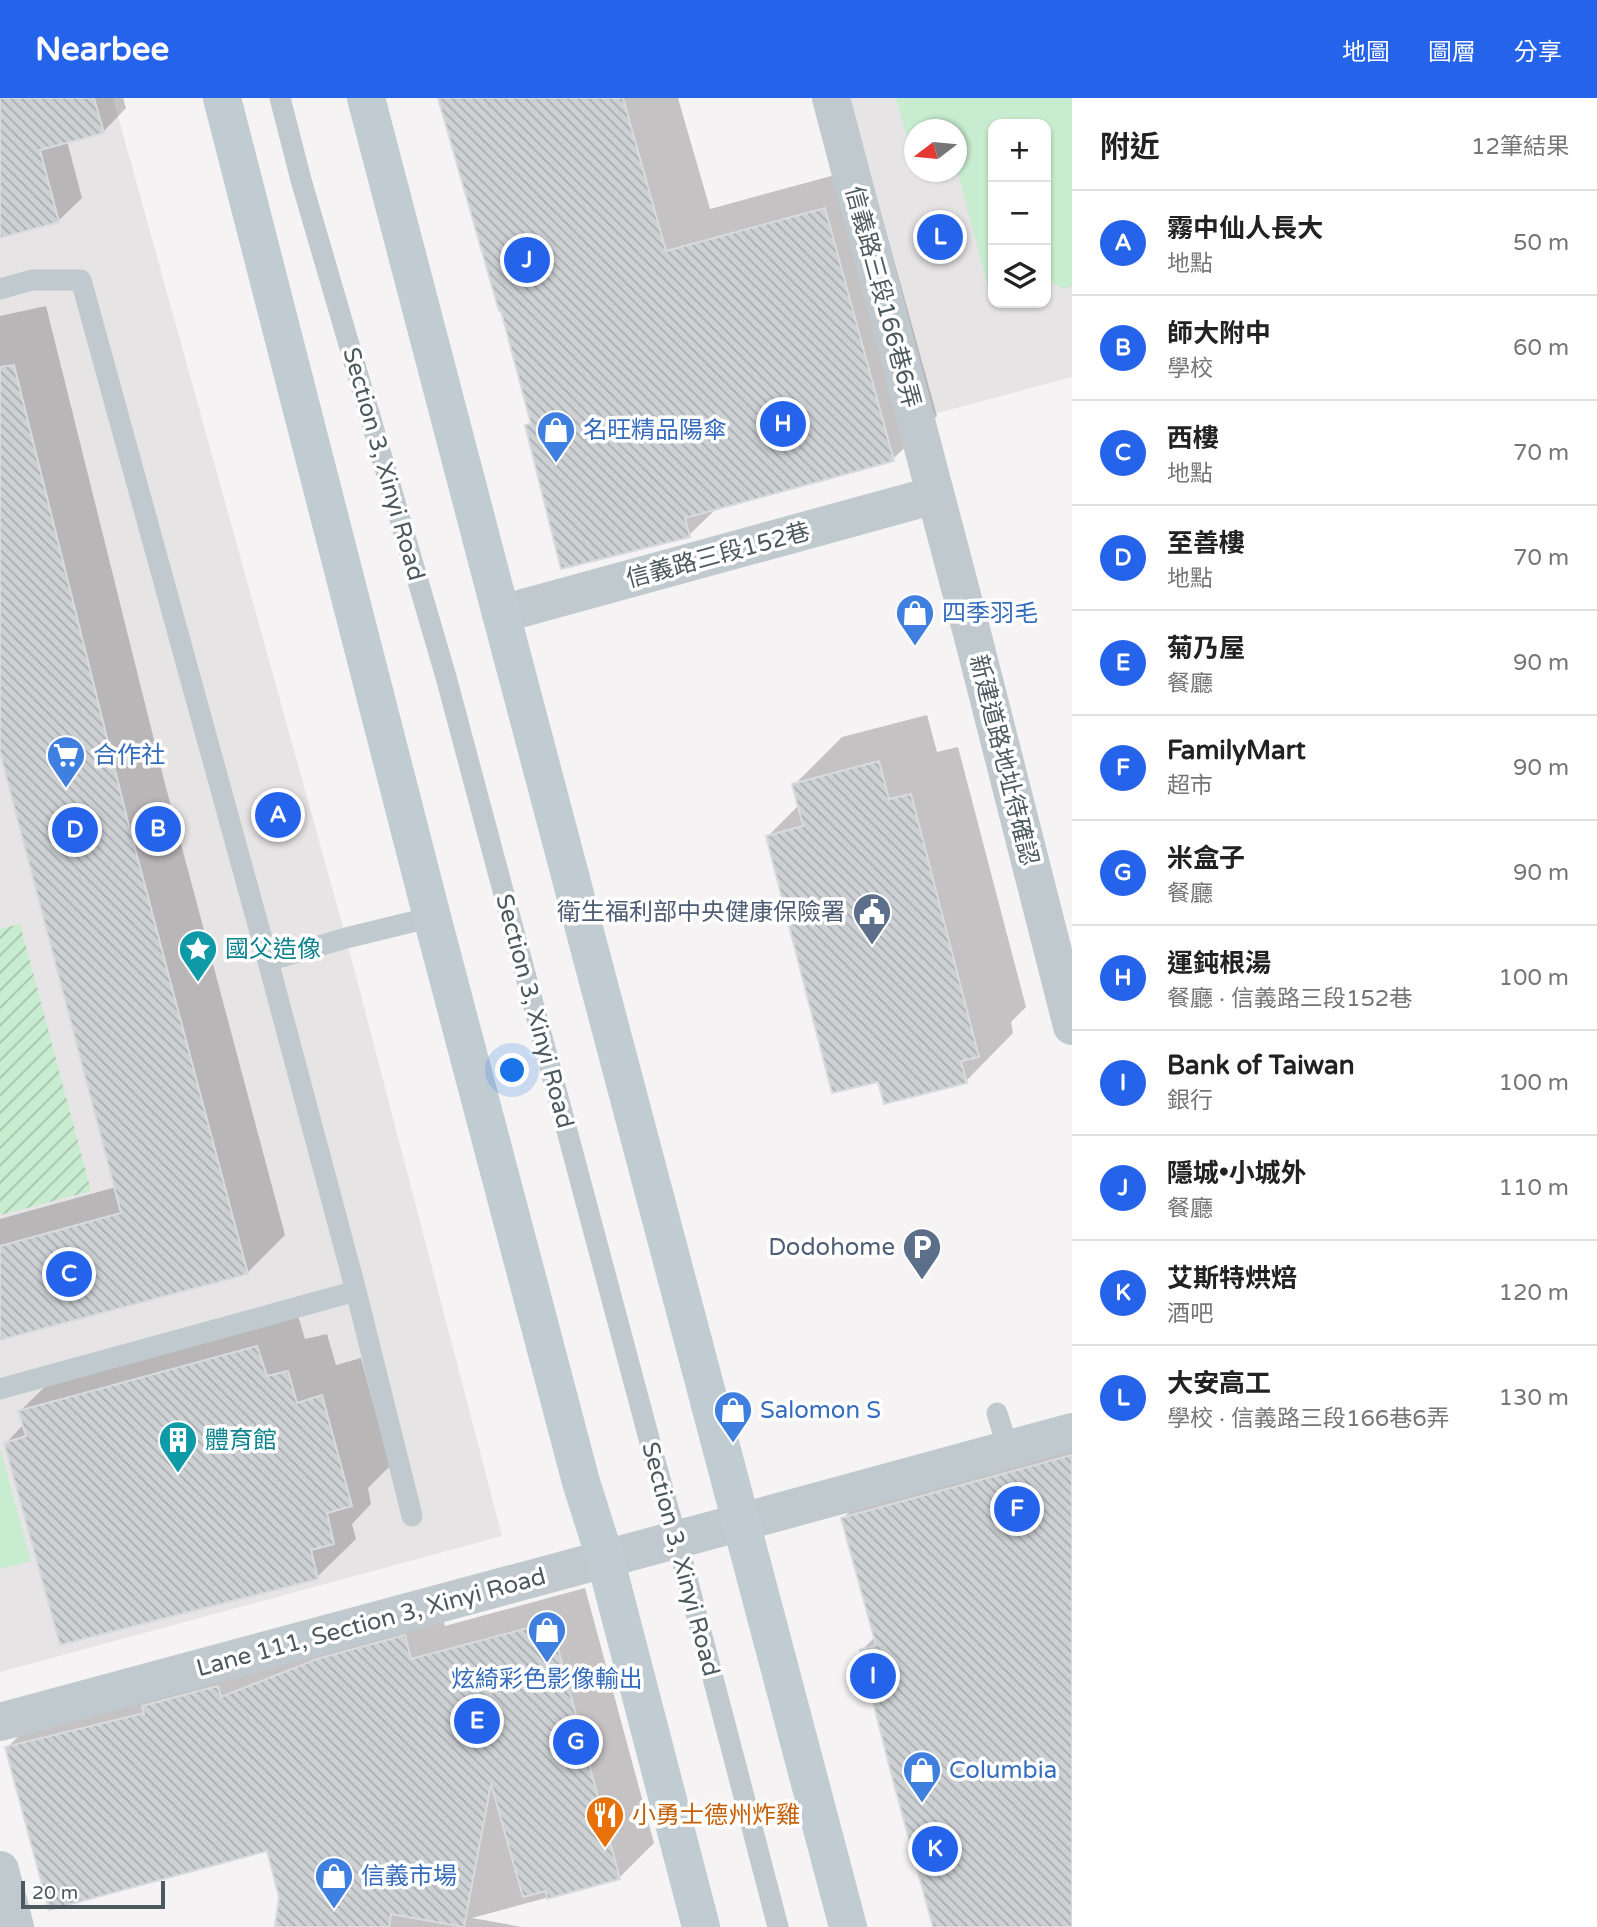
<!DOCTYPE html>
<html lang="zh-TW">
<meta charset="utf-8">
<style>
:root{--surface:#fff;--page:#f2f2f2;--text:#222;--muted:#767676;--line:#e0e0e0;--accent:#2563eb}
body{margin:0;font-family:"Varela Round","Noto Sans TC",sans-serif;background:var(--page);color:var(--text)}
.controls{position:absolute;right:21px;top:21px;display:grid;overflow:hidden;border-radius:14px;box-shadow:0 2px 5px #0004}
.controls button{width:63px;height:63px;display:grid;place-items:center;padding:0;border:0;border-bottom:2px solid var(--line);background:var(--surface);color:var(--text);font:35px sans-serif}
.compass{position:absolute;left:904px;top:21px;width:63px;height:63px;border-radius:50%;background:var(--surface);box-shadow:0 2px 5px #0004;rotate:254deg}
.scale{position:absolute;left:21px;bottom:18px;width:144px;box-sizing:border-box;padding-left:7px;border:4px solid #4c595e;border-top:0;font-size:19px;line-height:24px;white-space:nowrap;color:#4c595e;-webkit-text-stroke:5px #fff;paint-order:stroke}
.you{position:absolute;left:513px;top:973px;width:24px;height:24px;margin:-18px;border:5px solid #fff;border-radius:50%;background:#1a73e8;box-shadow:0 0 0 10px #1a73e833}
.badge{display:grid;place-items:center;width:46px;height:46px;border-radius:50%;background:var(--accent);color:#fff;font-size:23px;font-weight:700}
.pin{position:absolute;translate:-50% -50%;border:4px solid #fff;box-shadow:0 2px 7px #0006}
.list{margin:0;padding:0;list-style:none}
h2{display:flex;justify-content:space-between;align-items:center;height:91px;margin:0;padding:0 28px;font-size:30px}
h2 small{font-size:23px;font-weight:400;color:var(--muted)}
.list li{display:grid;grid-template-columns:46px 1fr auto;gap:21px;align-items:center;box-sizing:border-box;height:105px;padding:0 28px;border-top:2px solid var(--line)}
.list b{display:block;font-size:26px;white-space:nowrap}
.list p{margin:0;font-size:23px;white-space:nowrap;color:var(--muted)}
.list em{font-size:23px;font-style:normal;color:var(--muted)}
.icon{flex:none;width:38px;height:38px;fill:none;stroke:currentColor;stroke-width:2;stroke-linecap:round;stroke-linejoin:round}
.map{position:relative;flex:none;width:1072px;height:1829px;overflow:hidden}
header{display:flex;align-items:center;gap:42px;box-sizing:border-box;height:98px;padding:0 35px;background:var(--accent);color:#fff}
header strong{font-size:33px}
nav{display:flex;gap:38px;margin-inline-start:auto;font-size:24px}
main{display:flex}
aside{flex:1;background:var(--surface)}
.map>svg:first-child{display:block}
.education{fill:#e6e4e5;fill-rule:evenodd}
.green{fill:#c8eccf}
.garden{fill:url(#garden-furrows)}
.shadow{fill:#0003}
.building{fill:url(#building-back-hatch);stroke:#d8dadd;stroke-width:2}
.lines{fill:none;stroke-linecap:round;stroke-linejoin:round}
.lane{stroke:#c0c9cd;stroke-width:21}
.street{stroke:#c0c9cd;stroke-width:38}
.secondary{stroke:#c1ccd2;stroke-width:38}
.labels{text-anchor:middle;stroke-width:7;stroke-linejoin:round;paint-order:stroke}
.street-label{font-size:24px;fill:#4c595e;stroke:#fff}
.shop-label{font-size:24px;fill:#366cbe;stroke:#fff;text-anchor:start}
.service-label{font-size:24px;fill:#4e5e75;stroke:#fff;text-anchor:end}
.culture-label{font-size:24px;fill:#0d838f;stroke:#fff;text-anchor:start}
.food-label{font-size:24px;fill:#c56008;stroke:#fff;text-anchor:start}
</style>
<header>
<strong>Nearbee</strong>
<nav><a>地圖</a><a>圖層</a><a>分享</a></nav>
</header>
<main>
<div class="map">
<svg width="1072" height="1829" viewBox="0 0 1072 1829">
<defs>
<pattern id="garden-furrows" width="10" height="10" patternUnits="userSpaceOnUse" patternTransform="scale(1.75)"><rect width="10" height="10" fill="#c8eccf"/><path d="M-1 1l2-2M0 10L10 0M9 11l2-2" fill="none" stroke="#a5c2ab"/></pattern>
<pattern id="building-back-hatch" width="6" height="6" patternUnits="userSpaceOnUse" patternTransform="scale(1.75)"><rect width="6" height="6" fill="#cdd1d4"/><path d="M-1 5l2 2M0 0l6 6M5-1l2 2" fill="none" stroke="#a9adaf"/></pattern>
</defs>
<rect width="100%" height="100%" fill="#f5f3f3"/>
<!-- education -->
<g class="education">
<path d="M 0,0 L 113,0 L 346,840 L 502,1438 L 0,1574 Z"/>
<path d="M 848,0 L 1072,0 L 1072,279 L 934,316 ZM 993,26 L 1046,26 L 1046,205 L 993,205 ZM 914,32 L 956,32 L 956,74 L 914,74 Z"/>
</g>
<!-- green -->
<g class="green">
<path d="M 896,0 L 1072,0 L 1072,188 L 1064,191 L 1046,181 L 1046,26 L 993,26 L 993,188 L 988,189 L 957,72 L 956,32 L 914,32 L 914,66 Z"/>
<path d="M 0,1350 L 31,1463 L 0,1471 Z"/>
</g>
<!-- garden -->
<path class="garden" d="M 20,826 L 91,1093 L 0,1117 L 0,831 Z"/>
<!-- shadow -->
<g class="shadow">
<path d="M 0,0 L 123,0 L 126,10 L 103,34 L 67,43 L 82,100 L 58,123 L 0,138 Z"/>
<path d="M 440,0 L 678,0 L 710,111 L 868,68 L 937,318 L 893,361 L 717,410 L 689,437 L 527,328 L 532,323 L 502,211 Z"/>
<path d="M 46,208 L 164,682 L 285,1137 L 247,1175 L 0,1240 L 0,1121 L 116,1089 L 0,646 L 0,218 Z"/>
<path d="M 927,617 L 937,654 L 958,649 L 1026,909 L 1011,924 L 1013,935 L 966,983 L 880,982 L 768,738 L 799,707 L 794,687 L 842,639 Z"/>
<path d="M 296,1211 L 305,1241 L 327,1236 L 336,1267 L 361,1260 L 390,1368 L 368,1390 L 371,1406 L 352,1426 L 356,1441 L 317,1479 L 6,1345 L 24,1326 L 20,1313 L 59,1275 Z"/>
<path d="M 1072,1324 L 1072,1829 L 935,1829 L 862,1552 L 875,1539 L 843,1420 L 890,1374 Z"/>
<path d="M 585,1490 L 654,1745 L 619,1780 L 472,1820 L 522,1829 L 277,1829 L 281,1799 L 268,1751 L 7,1650 L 41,1615 L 439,1504 L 445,1528 Z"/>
</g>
<!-- building -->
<g class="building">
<path d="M 0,0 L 94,0 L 104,35 L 40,52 L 59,124 L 0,140 Z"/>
<path d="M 438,0 L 623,0 L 666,153 L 825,110 L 894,363 L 685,420 L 690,439 L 561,471 L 525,327 L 531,326 L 501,213 L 499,213 Z"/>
<path d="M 14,267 L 127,720 L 248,1176 L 0,1242 L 0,1148 L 121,1115 L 0,655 L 0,269 Z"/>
<path d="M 879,663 L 889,701 L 911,696 L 979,959 L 961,963 L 967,985 L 884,1006 L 878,984 L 832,995 L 766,738 L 803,728 L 792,686 Z"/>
<path d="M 257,1248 L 267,1278 L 288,1273 L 297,1305 L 322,1297 L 352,1408 L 327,1415 L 334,1446 L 311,1452 L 318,1481 L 60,1547 L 4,1345 L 26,1338 L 18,1313 Z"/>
<path d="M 1072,1357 L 1072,1829 L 933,1829 L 891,1675 L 860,1552 L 876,1547 L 841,1420 Z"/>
<path d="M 551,1524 L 620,1781 L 547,1801 L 546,1793 L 523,1799 L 491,1686 L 464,1829 L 391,1816 L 389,1829 L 275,1829 L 279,1799 L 267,1753 L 49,1812 L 5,1649 L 144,1615 L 142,1608 L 218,1588 L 221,1599 L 317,1561 L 405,1537 L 411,1561 Z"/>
</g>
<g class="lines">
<!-- lane -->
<g class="lane">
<path d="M 280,0 L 301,82 L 446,579 L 655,1363 L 677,1442 L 778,1829"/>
<path d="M 0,191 L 32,182 L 81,182 L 268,863"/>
<path d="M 0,1291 L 356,1193"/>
<path d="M 997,1315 L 1008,1351"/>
<path d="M 412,1418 L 356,1193 L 268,863 L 346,840 L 432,819"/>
</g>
<!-- street -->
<g class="street">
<path d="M 831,0 L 974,543 L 1072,928"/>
<path d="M 501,516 L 935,397"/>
<path d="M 0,1624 L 742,1424 L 1072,1334"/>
<path d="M 0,1772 L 15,1829"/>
</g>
<!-- secondary -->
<g class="secondary">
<path d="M 222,0 L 432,819 L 581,1384 L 605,1460 L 701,1829"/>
<path d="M 366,0 L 501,516 L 848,1829"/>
</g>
</g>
<!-- icons -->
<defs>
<g id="shop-pin" transform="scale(2.0125)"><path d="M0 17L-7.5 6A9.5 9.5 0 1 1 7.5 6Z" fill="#3f7fe0" stroke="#fff"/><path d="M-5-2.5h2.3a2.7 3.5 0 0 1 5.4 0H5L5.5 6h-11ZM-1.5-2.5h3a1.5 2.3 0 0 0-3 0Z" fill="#fff"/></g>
<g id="supermarket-pin" transform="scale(2.0125)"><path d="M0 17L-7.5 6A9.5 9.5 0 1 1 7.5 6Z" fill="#3f7fe0" stroke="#fff"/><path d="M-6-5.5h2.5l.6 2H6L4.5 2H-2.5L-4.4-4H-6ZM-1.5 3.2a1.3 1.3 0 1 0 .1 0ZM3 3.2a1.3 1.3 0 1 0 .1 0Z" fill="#fff"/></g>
<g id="civic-pin" transform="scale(2.0125)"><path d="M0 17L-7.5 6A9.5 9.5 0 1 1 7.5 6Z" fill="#5c6f8a" stroke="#fff"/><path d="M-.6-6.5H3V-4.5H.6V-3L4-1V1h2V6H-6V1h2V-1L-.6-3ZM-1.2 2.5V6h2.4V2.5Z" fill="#fff"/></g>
<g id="sight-pin" transform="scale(2.0125)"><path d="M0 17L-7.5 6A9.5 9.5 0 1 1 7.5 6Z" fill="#0f9aa8" stroke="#fff"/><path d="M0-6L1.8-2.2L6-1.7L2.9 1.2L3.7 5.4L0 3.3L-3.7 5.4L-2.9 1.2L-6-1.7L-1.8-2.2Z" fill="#fff"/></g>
<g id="parking-pin" transform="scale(2.0125)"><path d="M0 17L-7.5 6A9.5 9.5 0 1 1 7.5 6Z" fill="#5c6f8a" stroke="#fff"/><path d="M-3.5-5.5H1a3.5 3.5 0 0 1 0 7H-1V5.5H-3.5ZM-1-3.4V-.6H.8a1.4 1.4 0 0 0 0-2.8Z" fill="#fff"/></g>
<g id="building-pin" transform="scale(2.0125)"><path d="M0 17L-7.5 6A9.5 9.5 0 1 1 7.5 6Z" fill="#0f9aa8" stroke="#fff"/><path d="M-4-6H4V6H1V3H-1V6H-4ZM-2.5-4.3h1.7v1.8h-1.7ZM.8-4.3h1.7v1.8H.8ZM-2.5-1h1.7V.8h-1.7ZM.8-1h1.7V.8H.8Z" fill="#fff"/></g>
<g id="restaurant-pin" transform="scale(2.0125)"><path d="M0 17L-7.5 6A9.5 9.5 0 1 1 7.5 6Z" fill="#e8710a" stroke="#fff"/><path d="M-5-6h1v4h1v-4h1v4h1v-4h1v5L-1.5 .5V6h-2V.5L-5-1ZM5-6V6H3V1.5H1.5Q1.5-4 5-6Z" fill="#fff"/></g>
</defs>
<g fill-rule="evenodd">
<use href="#shop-pin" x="556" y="332"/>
<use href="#shop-pin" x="915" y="515"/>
<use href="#supermarket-pin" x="66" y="657"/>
<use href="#civic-pin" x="872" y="814"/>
<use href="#sight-pin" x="198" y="851"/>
<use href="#parking-pin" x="922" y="1149"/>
<use href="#shop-pin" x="733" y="1312"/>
<use href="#building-pin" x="178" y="1342"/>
<use href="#shop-pin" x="547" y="1532"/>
<use href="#shop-pin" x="922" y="1672"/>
<use href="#restaurant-pin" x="605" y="1717"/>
<use href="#shop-pin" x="334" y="1778"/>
</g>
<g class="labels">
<!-- street labels -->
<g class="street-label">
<text transform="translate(883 199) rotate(75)" y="8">信義路三段166巷6弄</text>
<text transform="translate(384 366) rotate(74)" y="8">Section 3, Xinyi Road</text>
<text transform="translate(718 457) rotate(-15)" y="8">信義路三段152巷</text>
<text transform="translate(1004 662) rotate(76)" y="8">新建道路地址待確認</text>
<text transform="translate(535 913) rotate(75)" y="8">Section 3, Xinyi Road</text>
<text transform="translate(681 1461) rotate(75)" y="8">Section 3, Xinyi Road</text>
<text transform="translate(371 1524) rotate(-15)" y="8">Lane 111, Section 3, Xinyi Road</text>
</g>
<!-- shop labels -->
<g class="shop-label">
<text x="583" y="340">名旺精品陽傘</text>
<text x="942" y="523">四季羽毛</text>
<text x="93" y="665">合作社</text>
<text x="760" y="1320">Salomon S</text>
<text x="547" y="1589" text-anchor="middle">炫綺彩色影像輸出</text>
<text x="949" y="1680">Columbia</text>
<text x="361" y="1786">信義市場</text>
</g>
<!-- service labels -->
<g class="service-label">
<text x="845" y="822">衛生福利部中央健康保險署</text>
<text x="895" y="1157">Dodohome</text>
</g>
<!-- culture labels -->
<g class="culture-label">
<text x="225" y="859">國父造像</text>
<text x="205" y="1350">體育館</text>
</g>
<!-- food labels -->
<g class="food-label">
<text x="632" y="1725">小勇士德州炸雞</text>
</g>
</g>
</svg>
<div class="controls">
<button>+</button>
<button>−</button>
<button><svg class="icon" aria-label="layers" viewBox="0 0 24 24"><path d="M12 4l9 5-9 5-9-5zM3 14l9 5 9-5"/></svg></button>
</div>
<svg class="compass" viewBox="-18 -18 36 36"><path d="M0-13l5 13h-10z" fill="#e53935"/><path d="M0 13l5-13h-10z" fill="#767676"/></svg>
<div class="scale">20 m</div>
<div class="you"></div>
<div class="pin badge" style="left:278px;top:717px">A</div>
<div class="pin badge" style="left:158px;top:731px">B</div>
<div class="pin badge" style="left:69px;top:1176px">C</div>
<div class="pin badge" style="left:75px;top:732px">D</div>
<div class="pin badge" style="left:477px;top:1623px">E</div>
<div class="pin badge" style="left:1017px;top:1411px">F</div>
<div class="pin badge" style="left:576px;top:1644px">G</div>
<div class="pin badge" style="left:783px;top:326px">H</div>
<div class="pin badge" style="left:873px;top:1578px">I</div>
<div class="pin badge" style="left:527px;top:162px">J</div>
<div class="pin badge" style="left:935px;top:1751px">K</div>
<div class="pin badge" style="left:940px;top:139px">L</div>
</div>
<aside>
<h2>附近<small>12筆結果</small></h2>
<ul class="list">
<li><span class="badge">A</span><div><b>霧中仙人長大</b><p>地點</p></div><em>50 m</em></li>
<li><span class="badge">B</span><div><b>師大附中</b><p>學校</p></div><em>60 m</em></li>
<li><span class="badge">C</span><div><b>西樓</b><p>地點</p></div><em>70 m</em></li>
<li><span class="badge">D</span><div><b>至善樓</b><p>地點</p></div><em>70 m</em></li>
<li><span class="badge">E</span><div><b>菊乃屋</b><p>餐廳</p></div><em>90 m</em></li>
<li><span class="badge">F</span><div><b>FamilyMart</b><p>超市</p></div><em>90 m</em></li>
<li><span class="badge">G</span><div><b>米盒子</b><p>餐廳</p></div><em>90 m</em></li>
<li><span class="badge">H</span><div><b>運鈍根湯</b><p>餐廳 · 信義路三段152巷</p></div><em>100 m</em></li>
<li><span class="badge">I</span><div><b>Bank of Taiwan</b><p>銀行</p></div><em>100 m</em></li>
<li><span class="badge">J</span><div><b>隱城•小城外</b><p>餐廳</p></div><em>110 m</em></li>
<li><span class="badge">K</span><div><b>艾斯特烘焙</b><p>酒吧</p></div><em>120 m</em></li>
<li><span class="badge">L</span><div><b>大安高工</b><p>學校 · 信義路三段166巷6弄</p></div><em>130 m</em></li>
</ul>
</aside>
</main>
